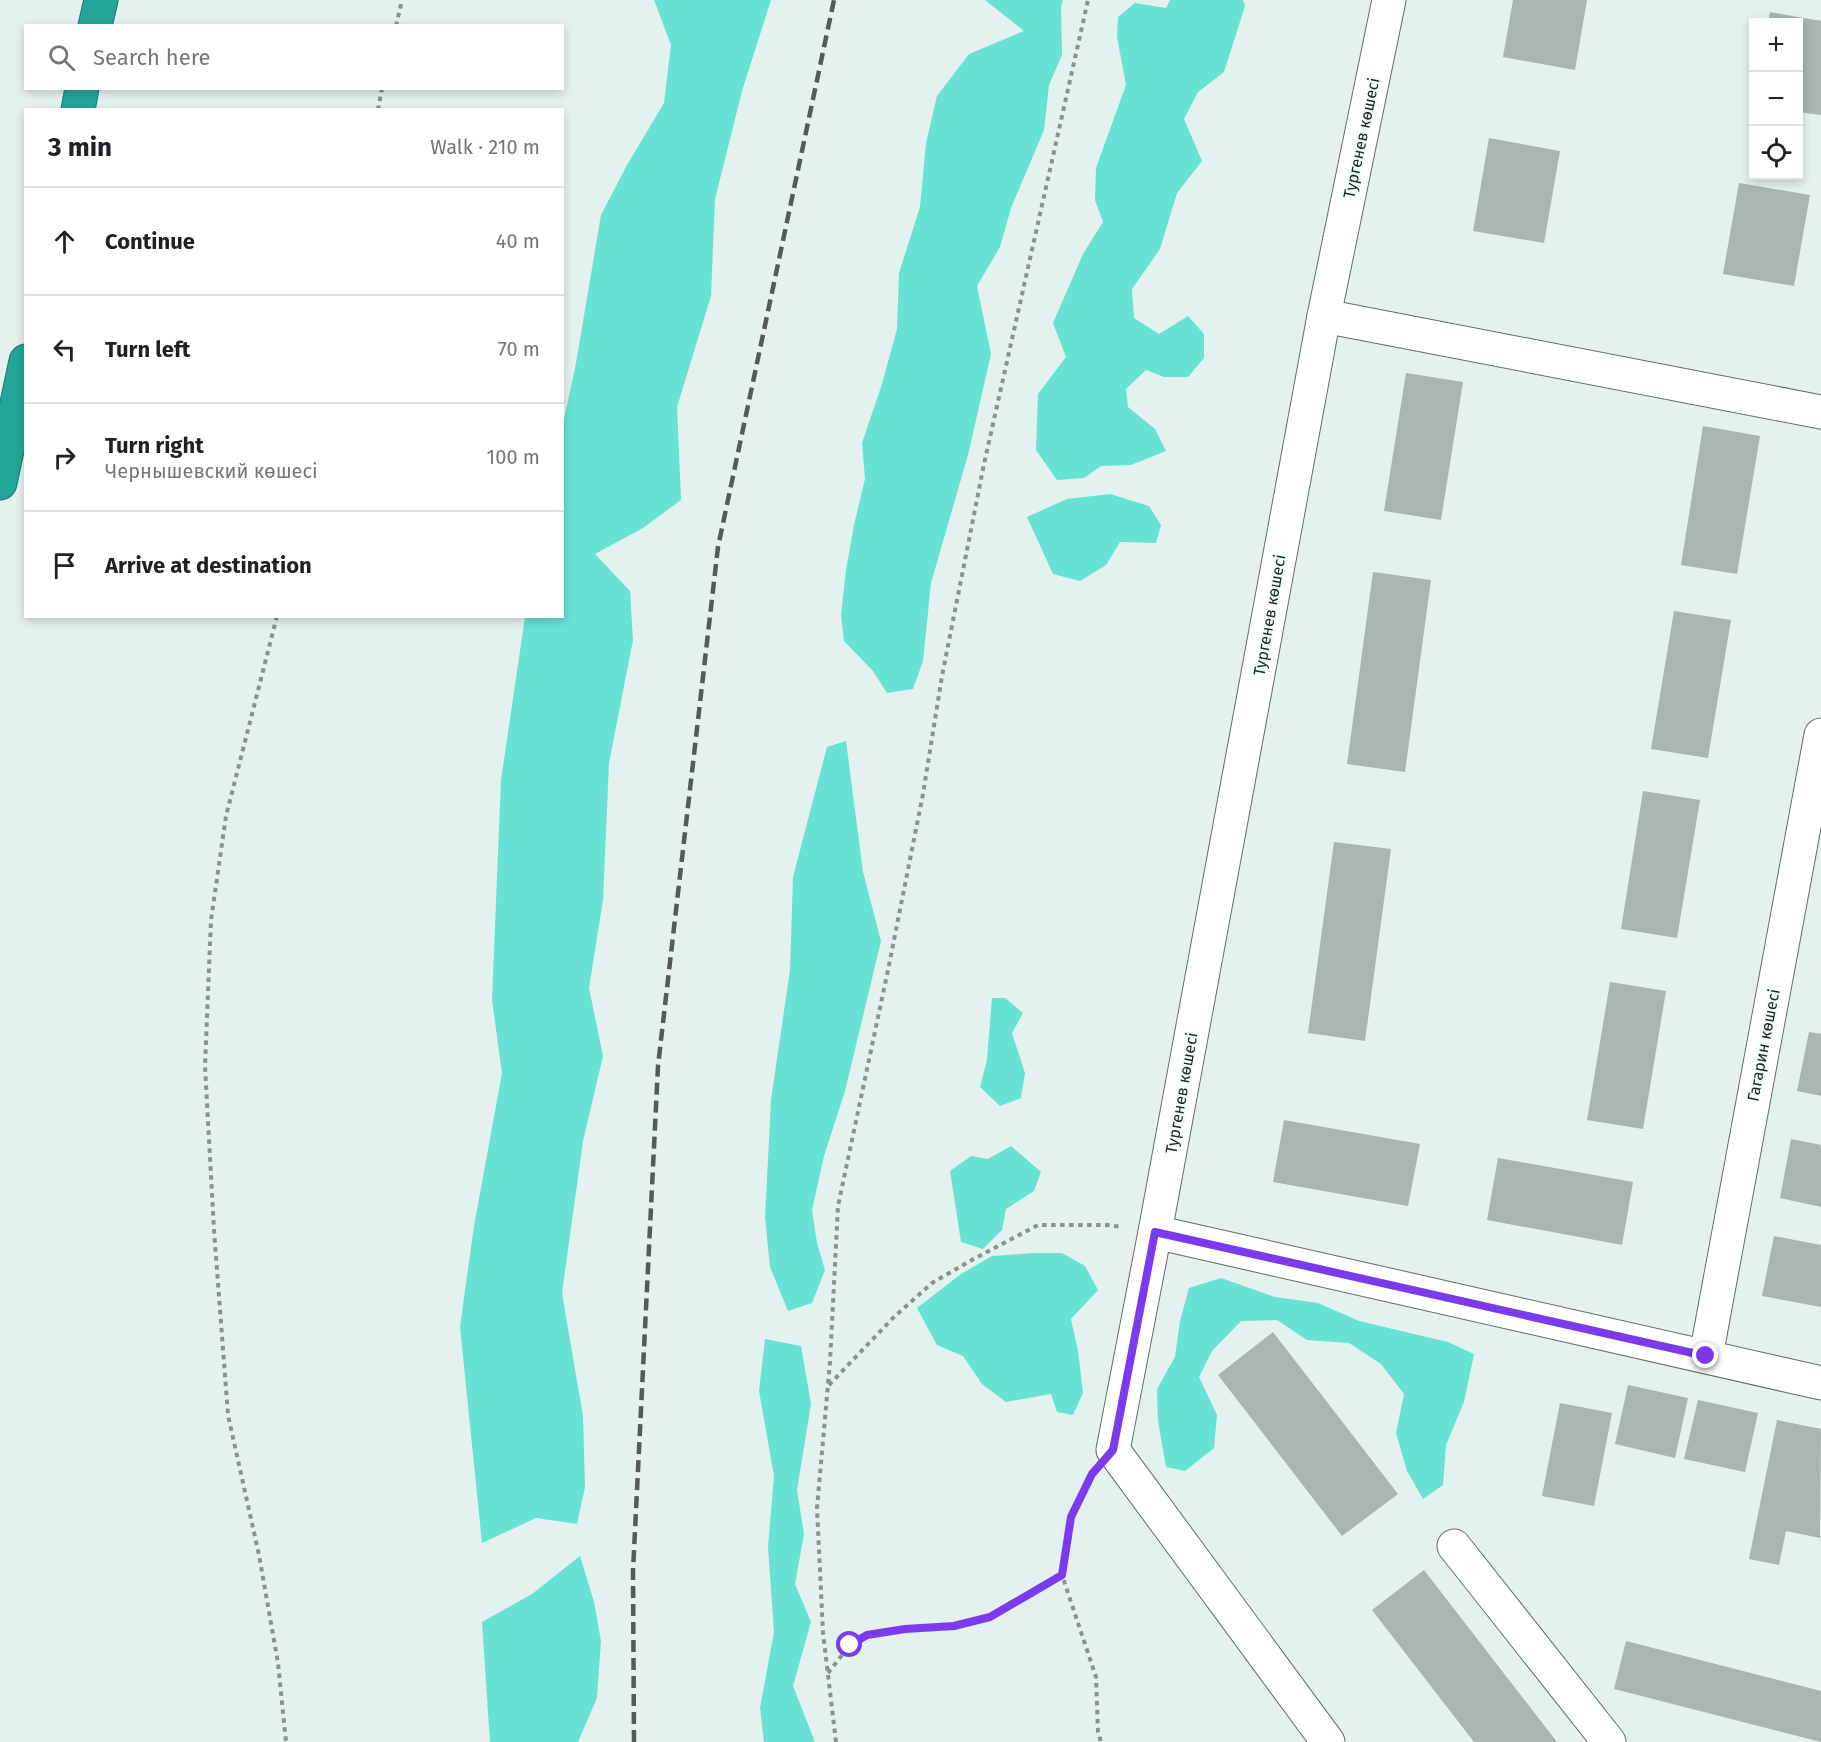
<!DOCTYPE html>
<meta charset="utf-8">
<style>
:root{--surface:#fff;--page:#f6f6f6;--text:#202124;--muted:#757577;--line:#e0e0e0}
body{margin:0;font-family:"Fira Sans",sans-serif;background:var(--page);color:var(--text)}
.controls{position:absolute;right:18px;top:18px;display:grid;overflow:hidden;border-radius:0px;box-shadow:0 3px 9px #0003}
.controls button{width:54px;height:54px;display:grid;place-items:center;padding:0;border:0;border-bottom:2px solid var(--line);background:var(--surface);color:var(--text);font:30px sans-serif}
.stop{position:absolute;width:18px;height:18px;margin:-14px;border:4px solid #7c3aed;border-radius:50%;background:#fff}
.stop.end{background:#7c3aed;border-color:#fff;box-shadow:0 2px 6px #0008}
.list{margin:0;padding:0;list-style:none}
h2{display:flex;justify-content:space-between;align-items:center;height:78px;margin:0;padding:0 24px;font-size:26px}
h2 small{font-size:20px;font-weight:400;color:var(--muted)}
.list li{display:grid;grid-template-columns:39px 1fr auto;gap:18px;align-items:center;box-sizing:border-box;height:108px;padding:0 24px;border-top:2px solid var(--line)}
.list b{display:block;font-size:22px;white-space:nowrap}
.list p{margin:0;font-size:20px;white-space:nowrap;color:var(--muted)}
.list em{font-size:20px;font-style:normal;color:var(--muted)}
.icon{flex:none;width:33px;height:33px;fill:none;stroke:currentColor;stroke-width:2;stroke-linecap:round;stroke-linejoin:round}
.map{position:relative;flex:none;width:1821px;height:1742px;overflow:hidden}
.search{position:absolute;background:var(--surface);box-shadow:0 3px 9px #0003;left:24px;top:24px;width:540px;height:66px;display:flex;align-items:center;gap:15px;box-sizing:border-box;padding:0 21px;border-radius:0px;color:var(--muted);font-size:22px}
.panel{position:absolute;background:var(--surface);box-shadow:0 3px 9px #0003;left:24px;top:108px;width:540px;height:510px;border-radius:0px}
.map>svg:first-child{display:block}
.green{fill:#67e2d3}
.building{fill:#a8b5b3}
.lines{fill:none;stroke-linecap:round;stroke-linejoin:round}
.minor-casing{stroke:#616d6b;stroke-width:35}
.highway-casing{stroke:#227970;stroke-width:35}
.path{stroke:#889290;stroke-width:4;stroke-dasharray:4.5 4.5;stroke-linecap:butt}
.minor{stroke:#fff;stroke-width:33}
.highway{stroke:#23a598;stroke-width:33}
.rail{stroke:#535a59;stroke-width:4.5;stroke-dasharray:12 6;stroke-linecap:butt}
.route{stroke:#7c3aed;stroke-width:8}
.labels{text-anchor:middle;stroke-width:4.5;stroke-linejoin:round;paint-order:stroke}
.street-label{font-size:16px;fill:#212625;stroke:#f1fffc}
</style>
<div class="map">
<svg width="1821" height="1742" viewBox="0 0 1821 1742">
<rect width="100%" height="100%" fill="#e3f1ef"/>
<!-- green -->
<g class="green">
<path d="M 654,0 L 771,0 L 742,91 L 715,199 L 711,296 L 677,407 L 681,500 L 643,528 L 595,554 L 630,591 L 633,640 L 609,763 L 603,900 L 589,988 L 603,1056 L 583,1141 L 562,1293 L 583,1416 L 585,1487 L 577,1524 L 536,1518 L 482,1543 L 460,1327 L 474,1226 L 502,1073 L 492,1000 L 501,780 L 525,617 L 562,616 L 563,424 L 576,363 L 601,215 L 627,165 L 664,103 L 671,45 Z"/>
<path d="M 985,0 L 1063,0 L 1061,7 L 1062,55 L 1049,85 L 1044,130 L 1011,208 L 1000,247 L 977,286 L 991,354 L 968,455 L 931,583 L 923,661 L 913,689 L 887,693 L 873,671 L 844,641 L 841,615 L 846,570 L 854,525 L 865,479 L 862,443 L 882,384 L 897,329 L 899,273 L 920,207 L 926,143 L 937,96 L 969,54 L 1024,31 Z"/>
<path d="M 1170,0 L 1243,0 L 1245,6 L 1224,72 L 1198,92 L 1184,119 L 1202,161 L 1177,193 L 1160,249 L 1132,289 L 1134,318 L 1159,334 L 1188,316 L 1204,334 L 1204,358 L 1188,377 L 1164,377 L 1146,370 L 1126,389 L 1128,407 L 1155,429 L 1166,451 L 1131,465 L 1101,466 L 1084,478 L 1057,480 L 1036,450 L 1038,394 L 1066,357 L 1053,323 L 1083,254 L 1103,222 L 1095,200 L 1096,168 L 1126,85 L 1117,37 L 1118,17 L 1135,3 L 1166,8 Z"/>
<path d="M 1110,494 L 1149,506 L 1161,525 L 1156,543 L 1120,542 L 1106,565 L 1080,581 L 1053,574 L 1027,517 L 1067,499 Z"/>
<path d="M 846,741 L 863,872 L 881,941 L 845,1091 L 824,1156 L 812,1210 L 817,1243 L 825,1270 L 812,1303 L 788,1311 L 770,1267 L 765,1218 L 771,1100 L 790,970 L 793,877 L 827,747 Z"/>
<path d="M 992,998 L 1005,998 L 1023,1013 L 1012,1033 L 1025,1073 L 1021,1098 L 1000,1106 L 980,1087 L 987,1060 Z"/>
<path d="M 1011,1146 L 1041,1172 L 1034,1191 L 1006,1209 L 1002,1230 L 983,1249 L 961,1242 L 950,1171 L 971,1156 L 988,1159 Z"/>
<path d="M 1035,1253 L 1062,1253 L 1085,1266 L 1098,1290 L 1071,1319 L 1078,1351 L 1083,1393 L 1073,1415 L 1057,1412 L 1051,1394 L 1006,1402 L 982,1384 L 963,1356 L 937,1345 L 917,1308 L 961,1274 L 992,1256 Z"/>
<path d="M 1221,1278 L 1275,1297 L 1318,1303 L 1359,1321 L 1448,1342 L 1474,1354 L 1464,1402 L 1446,1445 L 1443,1485 L 1423,1499 L 1407,1471 L 1396,1433 L 1404,1394 L 1381,1364 L 1349,1343 L 1307,1340 L 1277,1320 L 1241,1321 L 1212,1351 L 1199,1377 L 1217,1415 L 1214,1448 L 1185,1471 L 1166,1467 L 1158,1421 L 1157,1389 L 1175,1357 L 1180,1321 L 1189,1288 Z"/>
<path d="M 765,1339 L 801,1346 L 811,1404 L 797,1490 L 804,1534 L 795,1584 L 811,1622 L 793,1686 L 815,1742 L 764,1742 L 760,1708 L 774,1632 L 768,1547 L 774,1476 L 759,1391 Z"/>
<path d="M 580,1556 L 594,1602 L 601,1641 L 597,1698 L 578,1742 L 490,1742 L 482,1622 L 532,1594 Z"/>
</g>
<!-- building -->
<g class="building">
<path d="M 1513,0 L 1587,0 L 1575,70 L 1503,57 Z"/>
<path d="M 1770,12 L 1821,21 L 1821,115 L 1798,112 L 1798,22 L 1768,22 Z"/>
<path d="M 1489,138 L 1560,151 L 1544,243 L 1473,231 Z"/>
<path d="M 1739,183 L 1810,195 L 1794,286 L 1723,274 Z"/>
<path d="M 1406,373 L 1463,382 L 1441,520 L 1384,511 Z"/>
<path d="M 1703,426 L 1760,436 L 1737,574 L 1681,565 Z"/>
<path d="M 1373,572 L 1431,580 L 1405,772 L 1347,764 Z"/>
<path d="M 1674,611 L 1731,620 L 1708,758 L 1651,749 Z"/>
<path d="M 1643,791 L 1700,800 L 1677,938 L 1621,929 Z"/>
<path d="M 1334,842 L 1391,849 L 1365,1041 L 1308,1033 Z"/>
<path d="M 1610,982 L 1666,991 L 1643,1129 L 1587,1120 Z"/>
<path d="M 1809,1032 L 1821,1034 L 1821,1096 L 1797,1091 Z"/>
<path d="M 1284,1120 L 1420,1144 L 1408,1206 L 1273,1182 Z"/>
<path d="M 1791,1139 L 1821,1145 L 1821,1207 L 1780,1198 Z"/>
<path d="M 1498,1158 L 1633,1182 L 1622,1245 L 1487,1220 Z"/>
<path d="M 1774,1236 L 1821,1245 L 1821,1307 L 1762,1296 Z"/>
<path d="M 1273,1332 L 1398,1494 L 1342,1536 L 1218,1375 Z"/>
<path d="M 1628,1385 L 1688,1398 L 1675,1458 L 1615,1444 Z"/>
<path d="M 1698,1400 L 1758,1413 L 1745,1472 L 1684,1459 Z"/>
<path d="M 1560,1403 L 1612,1413 L 1594,1506 L 1542,1496 Z"/>
<path d="M 1777,1420 L 1821,1429 L 1820,1538 L 1786,1531 L 1779,1565 L 1749,1559 Z"/>
<path d="M 1424,1570 L 1557,1742 L 1474,1742 L 1372,1610 Z"/>
<path d="M 1626,1641 L 1821,1691 L 1821,1742 L 1614,1689 Z"/>
</g>
<g class="lines">
<!-- minor casing -->
<g class="minor-casing">
<g id="minor">
<path d="M 1324,316 L 1821,412"/>
<path d="M 1155,1232 L 1821,1383"/>
<path d="M 1706,1356 L 1821,735"/>
<path d="M 1454,1546 L 1609,1742"/>
<path d="M 1328,1742 L 1113,1450 L 1155,1232 L 1324,316 L 1389,0"/>
</g>
</g>
<!-- highway casing -->
<g class="highway-casing">
<g id="highway">
<path d="M 95,26 L 101,0"/>
<path d="M 78,110 L 82,88"/>
<path d="M 0,483 L 26,361"/>
</g>
</g>
<!-- path -->
<g class="path">
<path d="M 396,26 L 402,0"/>
<path d="M 378,110 L 382,88"/>
<path d="M 277,616 L 226,816 L 211,920 L 205,1066 L 214,1230 L 228,1415 L 259,1555 L 278,1663 L 286,1742"/>
<path d="M 829,1385 L 895,1316 L 932,1283 L 970,1261 L 1038,1225 L 1107,1225 L 1122,1227"/>
<path d="M 1091,1478 L 1071,1517 L 1062,1575 L 1096,1677 L 1098,1732 L 1101,1742"/>
<path d="M 828,1673 L 850,1645 L 867,1635 L 905,1629 L 954,1626 L 990,1617 L 1062,1575"/>
<path d="M 836,1742 L 823,1633 L 817,1508 L 830,1362 L 838,1206 L 888,970 L 923,794 L 942,676 L 984,464 L 1088,0"/>
</g>
<!-- minor -->
<use href="#minor" class="minor"/>
<!-- highway -->
<use href="#highway" class="highway"/>
<!-- rail -->
<path class="rail" d="M 634,1742 L 633,1571 L 658,1066 L 718,547 L 834,0"/>
</g>
<g class="lines">
<!-- route -->
<path class="route" d="M 850,1645 L 867,1635 L 905,1629 L 954,1626 L 990,1617 L 1062,1575 L 1071,1517 L 1092,1474 L 1113,1450 L 1155,1232 L 1706,1356"/>
</g>
<g class="labels">
<!-- street labels -->
<g class="street-label">
<text transform="translate(1361 138) rotate(-78)" y="6">Тургенев көшесі</text>
<text transform="translate(1269 615) rotate(-80)" y="6">Тургенев көшесі</text>
<text transform="translate(1763 1045) rotate(-79)" y="6">Гагарин көшесі</text>
<text transform="translate(1181 1093) rotate(-80)" y="6">Тургенев көшесі</text>
</g>
</g>
</svg>
<div class="controls">
<button>+</button>
<button>−</button>
<button><svg class="icon" aria-label="locate" viewBox="0 0 24 24"><circle cx="12" cy="12" r="6"/><path d="M12 2v4M12 18v4M2 12h4M18 12h4"/></svg></button>
</div>
<div class="stop" style="left:850px;top:1645px"></div>
<div class="stop end" style="left:1706px;top:1356px"></div>
<div class="search"><svg class="icon" aria-label="search" viewBox="0 0 24 24"><circle cx="10" cy="10" r="6"/><path d="M15 15l6 6"/></svg>Search here</div>
<section class="panel">
<h2>3 min<small>Walk · 210 m</small></h2>
<ul class="list">
<li><svg class="icon" aria-label="ahead" viewBox="0 0 24 24"><path d="M12 20V5M6 11l6-6 6 6"/></svg><div><b>Continue</b></div><em>40 m</em></li>
<li><svg class="icon" aria-label="left" viewBox="0 0 24 24"><path d="M17 20v-9H6M10 6l-5 5 5 5"/></svg><div><b>Turn left</b></div><em>70 m</em></li>
<li><svg class="icon" aria-label="right" viewBox="0 0 24 24"><path d="M7 20v-9h11M14 6l5 5-5 5"/></svg><div><b>Turn right</b><p>Чернышевский көшесі</p></div><em>100 m</em></li>
<li><svg class="icon" aria-label="arrive" viewBox="0 0 24 24"><path d="M6 21V4h12l-3 4 3 4H6"/></svg><div><b>Arrive at destination</b></div></li>
</ul>
</section>
</div>
